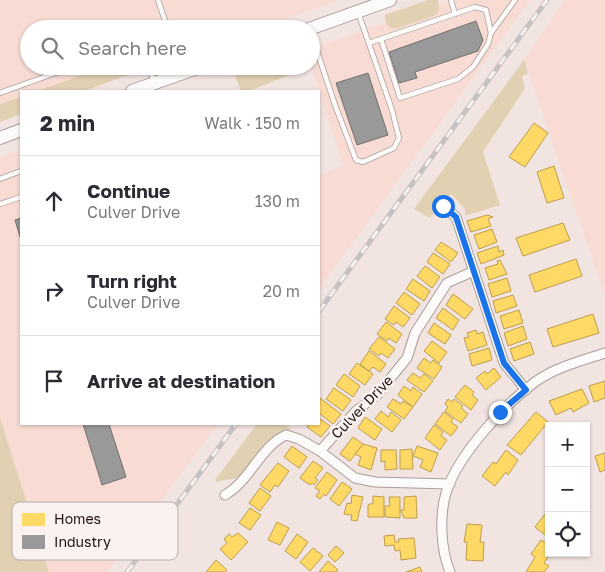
<!DOCTYPE html>
<meta charset="utf-8">
<style>
:root{--surface:#fff;--page:#f2f2f3;--text:#2b2b33;--muted:#7c7c81;--line:#e1e1e2}
body{margin:0;font-family:"Golos Text",sans-serif;background:var(--page);color:var(--text)}
.controls{position:absolute;right:15px;bottom:15px;display:grid;overflow:hidden;border-radius:0px;box-shadow:0 1px 4px #0004}
.controls button{width:45px;height:45px;display:grid;place-items:center;padding:0;border:0;border-bottom:1px solid var(--line);background:var(--surface);color:var(--text);font:25px sans-serif}
.stop{position:absolute;width:15px;height:15px;margin:-11px;border:4px solid #1a73e8;border-radius:50%;background:#fff}
.stop.end{background:#1a73e8;border-color:#fff;box-shadow:0 1px 5px #0008}
.list{margin:0;padding:0;list-style:none}
h2{display:flex;justify-content:space-between;align-items:center;height:65px;margin:0;padding:0 20px;font-size:21px}
h2 small{font-size:16px;font-weight:400;color:var(--muted)}
.list li{display:grid;grid-template-columns:32px 1fr auto;gap:15px;align-items:center;box-sizing:border-box;height:90px;padding:0 20px;border-top:1px solid var(--line)}
.list b{display:block;font-size:19px;white-space:nowrap}
.list p{margin:0;font-size:16px;white-space:nowrap;color:var(--muted)}
.list em{font-size:16px;font-style:normal;color:var(--muted)}
.icon{flex:none;width:28px;height:28px;fill:none;stroke:currentColor;stroke-width:2;stroke-linecap:round;stroke-linejoin:round}
.map{position:relative;flex:none;width:605px;height:572px;overflow:hidden}
.search{position:absolute;background:var(--surface);box-shadow:0 1px 4px #0004;left:20px;top:20px;width:300px;height:55px;display:flex;align-items:center;gap:12px;box-sizing:border-box;padding:0 18px;border-radius:28px;color:var(--muted);font-size:19px}
.panel{position:absolute;background:var(--surface);box-shadow:0 1px 4px #0004;left:20px;top:90px;width:300px;height:335px;border-radius:0px}
.map>svg:first-child{display:block}
.built{fill:#f8dcd4}
.green{fill:#e2d0b3}
.homes{fill:#ffd966;stroke:#bc9d4b}
.industry{fill:#999;stroke:#74706f}
.lines{fill:none;stroke-linecap:round;stroke-linejoin:round}
.lane-casing{stroke:#aa9d9a;stroke-width:6}
.street-casing{stroke:#aa9d9a;stroke-width:11}
.secondary-casing{stroke:#aa9d9a;stroke-width:14}
.lane{stroke:#fdfbfa;stroke-width:4.5}
.street{stroke:#fdfbfa;stroke-width:9}
.secondary{stroke:#fdfbfa;stroke-width:12}
.rail-casing{stroke:#c6c2c2;stroke-width:5}
.rail{stroke:#faf2ef;stroke-width:3;stroke-dasharray:9;stroke-linecap:butt}
.route{stroke:#1a73e8;stroke-width:6}
.labels{text-anchor:middle;stroke-width:5;stroke-linejoin:round;paint-order:stroke}
.street-label{font-size:14px;fill:#1f110d;stroke:#faf2ef}
.key{fill:#faf2ef;stroke:#b8aeab;stroke-width:1}
.key-label{font-size:14px;fill:#1f110d}
</style>
<div class="map">
<svg width="605" height="572" viewBox="0 0 605 572">
<rect width="100%" height="100%" fill="#f2e4e1"/>
<!-- built -->
<g class="built">
<path d="M 0,0 L 339,0 L 256,29 L 29,29 L 29,66 L 147,66 L 74,91 L 21,91 L 21,109 L 0,117 Z"/>
<path d="M 452,0 L 530,0 L 319,289 L 319,175 L 343,166 L 311,65 L 311,48 Z"/>
<path d="M 565,0 L 605,0 L 605,296 L 524,60 Z"/>
<path d="M 21,150 L 21,424 L 218,424 L 107,572 L 49,572 L 0,418 L 0,158 Z"/>
</g>
<!-- green -->
<g class="green">
<path d="M 428,0 L 438,0 L 439,11 L 436,15 L 396,29 L 390,28 L 386,24 L 385,15 Z"/>
<path d="M 311,57 L 313,66 L 249,91 L 241,91 L 235,76 L 238,70 L 247,66 L 311,66 Z"/>
<path d="M 524,60 L 528,74 L 522,76 L 525,88 L 483,152 L 500,205 L 465,216 L 465,209 L 451,194 L 430,218 L 414,209 Z"/>
<path d="M 108,66 L 144,66 L 145,69 L 84,91 L 37,91 Z"/>
<path d="M 21,97 L 21,114 L 0,122 L 0,104 Z"/>
<path d="M 0,418 L 49,572 L 0,572 Z"/>
<path d="M 257,424 L 284,424 L 292,429 C 262,433 261,462 240,476 C 235,480 224,479 217,482 L 215,480 Z"/>
</g>
<!-- homes -->
<g class="homes">
<path d="M 534,123 L 548,133 L 525,167 L 509,157 Z"/>
<path d="M 554,166 L 564,198 L 547,203 L 537,172 Z"/>
<path d="M 487,215 L 493,217 L 488,219 L 491,226 L 471,232 L 467,221 Z"/>
<path d="M 563,223 L 570,240 L 523,256 L 516,238 Z"/>
<path d="M 492,229 L 497,242 L 479,249 L 474,235 Z"/>
<path d="M 441,242 L 458,253 L 451,262 L 435,250 Z"/>
<path d="M 498,246 L 499,252 L 503,250 L 504,255 L 481,264 L 477,253 Z"/>
<path d="M 433,253 L 450,264 L 443,274 L 427,262 Z"/>
<path d="M 576,259 L 582,276 L 535,292 L 529,275 Z"/>
<path d="M 500,260 L 507,274 L 489,280 L 485,268 L 498,264 L 497,261 Z"/>
<path d="M 425,266 L 440,277 L 432,288 L 417,276 Z"/>
<path d="M 507,278 L 511,291 L 492,297 L 488,284 Z"/>
<path d="M 413,279 L 430,291 L 424,301 L 406,289 Z"/>
<path d="M 404,292 L 420,304 L 412,315 L 396,303 Z"/>
<path d="M 453,294 L 473,309 L 465,319 L 446,305 Z"/>
<path d="M 513,295 L 517,306 L 496,313 L 493,301 Z"/>
<path d="M 394,306 L 410,318 L 403,327 L 396,322 L 394,325 L 385,319 Z"/>
<path d="M 443,308 L 459,320 L 453,330 L 436,318 Z"/>
<path d="M 519,310 L 523,323 L 504,329 L 500,316 Z"/>
<path d="M 593,314 L 599,333 L 553,347 L 547,329 Z"/>
<path d="M 386,322 L 402,334 L 396,343 L 389,338 L 387,341 L 377,334 Z"/>
<path d="M 434,323 L 451,335 L 445,344 L 428,333 Z"/>
<path d="M 523,326 L 527,339 L 508,346 L 504,333 Z"/>
<path d="M 476,330 L 477,334 L 483,332 L 487,345 L 468,351 L 464,338 L 469,337 L 467,333 Z"/>
<path d="M 379,337 L 395,349 L 388,358 L 381,353 L 379,356 L 369,349 Z"/>
<path d="M 432,341 L 447,352 L 439,363 L 424,351 Z"/>
<path d="M 530,342 L 534,354 L 514,361 L 510,349 Z"/>
<path d="M 489,348 L 492,360 L 472,366 L 469,354 Z"/>
<path d="M 369,351 L 386,364 L 380,372 L 373,367 L 369,371 L 360,364 Z"/>
<path d="M 424,358 L 431,363 L 433,360 L 442,367 L 434,379 L 417,368 Z"/>
<path d="M 357,363 L 373,374 L 365,385 L 349,374 Z"/>
<path d="M 494,368 L 501,377 L 486,390 L 476,378 L 485,371 L 487,374 Z"/>
<path d="M 413,373 L 420,378 L 424,374 L 433,381 L 424,392 L 407,380 Z"/>
<path d="M 344,374 L 360,386 L 353,397 L 336,385 Z"/>
<path d="M 605,381 L 605,398 L 594,402 L 589,386 Z"/>
<path d="M 465,385 L 474,392 L 472,395 L 478,400 L 471,410 L 455,397 Z"/>
<path d="M 404,386 L 411,391 L 413,387 L 422,394 L 413,407 L 398,395 Z"/>
<path d="M 334,388 L 351,400 L 343,411 L 326,399 Z"/>
<path d="M 582,389 L 589,403 L 573,412 L 571,408 L 556,415 L 549,401 Z"/>
<path d="M 320,398 L 341,414 L 333,424 L 319,413 Z"/>
<path d="M 393,399 L 401,404 L 403,401 L 413,407 L 404,419 L 387,407 Z"/>
<path d="M 448,399 L 452,402 L 454,399 L 463,406 L 461,408 L 468,414 L 461,423 L 445,411 L 448,407 L 445,404 Z"/>
<path d="M 381,411 L 388,417 L 391,412 L 401,420 L 392,432 L 375,419 Z"/>
<path d="M 444,412 L 453,419 L 451,422 L 458,427 L 451,436 L 435,424 Z"/>
<path d="M 536,412 L 548,422 L 521,455 L 507,445 Z"/>
<path d="M 365,417 L 382,429 L 375,440 L 358,428 Z"/>
<path d="M 319,418 L 330,426 L 321,437 L 307,427 L 309,424 L 319,424 Z"/>
<path d="M 434,425 L 443,432 L 441,436 L 447,440 L 440,450 L 425,438 Z"/>
<path d="M 353,437 L 363,444 L 350,461 L 340,454 Z"/>
<path d="M 363,444 L 377,448 L 371,470 L 358,465 L 361,457 L 355,454 Z"/>
<path d="M 292,446 L 307,457 L 299,468 L 284,457 Z"/>
<path d="M 417,446 L 438,453 L 431,472 L 420,467 L 423,460 L 413,456 Z"/>
<path d="M 412,449 L 413,469 L 400,469 L 400,450 Z"/>
<path d="M 381,450 L 396,450 L 397,469 L 385,470 L 385,461 L 381,462 Z"/>
<path d="M 506,450 L 518,460 L 508,475 L 506,472 L 495,486 L 482,476 L 493,462 L 496,464 Z"/>
<path d="M 605,453 L 605,470 L 600,472 L 595,456 Z"/>
<path d="M 313,461 L 323,468 L 315,478 L 318,480 L 314,485 L 312,483 L 310,485 L 300,478 Z"/>
<path d="M 278,463 L 289,471 L 278,487 L 275,485 L 270,492 L 260,485 Z"/>
<path d="M 327,472 L 337,480 L 326,496 L 324,494 L 320,499 L 316,496 L 320,491 L 315,488 Z"/>
<path d="M 342,482 L 352,489 L 339,506 L 330,499 Z"/>
<path d="M 260,488 L 271,496 L 260,511 L 249,503 Z"/>
<path d="M 352,495 L 363,497 L 357,521 L 351,520 L 352,515 L 344,514 L 347,503 L 351,504 Z"/>
<path d="M 373,496 L 384,497 L 384,517 L 368,517 L 368,505 L 373,503 Z"/>
<path d="M 416,496 L 417,518 L 404,518 L 401,510 L 404,510 L 404,497 Z"/>
<path d="M 389,497 L 400,497 L 400,518 L 385,517 L 385,506 L 390,506 Z"/>
<path d="M 250,508 L 261,515 L 250,530 L 239,523 Z"/>
<path d="M 549,509 L 549,536 L 548,537 L 535,527 Z"/>
<path d="M 277,522 L 289,528 L 280,545 L 268,540 Z"/>
<path d="M 467,524 L 482,525 L 480,542 L 484,542 L 483,561 L 466,560 L 467,542 L 464,542 Z"/>
<path d="M 238,533 L 248,542 L 231,560 L 220,549 L 227,543 L 224,539 L 229,534 L 232,537 Z"/>
<path d="M 297,534 L 308,542 L 296,559 L 285,551 Z"/>
<path d="M 394,535 L 395,542 L 399,542 L 398,539 L 414,538 L 416,558 L 401,560 L 400,550 L 395,551 L 394,545 L 385,546 L 384,536 Z"/>
<path d="M 541,540 L 549,545 L 549,553 L 551,553 L 544,563 L 549,566 L 544,572 L 526,572 L 535,557 L 531,554 Z"/>
<path d="M 336,546 L 344,553 L 335,562 L 328,555 Z"/>
<path d="M 313,548 L 323,556 L 310,571 L 300,562 Z"/>
<path d="M 216,560 L 227,570 L 225,572 L 206,572 Z"/>
<path d="M 328,561 L 338,570 L 336,572 L 319,572 Z"/>
<path d="M 420,567 L 422,572 L 406,572 Z"/>
</g>
<!-- industry -->
<g class="industry">
<path d="M 476,21 L 483,40 L 478,51 L 415,72 L 417,78 L 399,83 L 389,52 Z"/>
<path d="M 368,73 L 388,135 L 357,145 L 336,83 Z"/>
<path d="M 21,218 L 21,240 L 15,220 Z"/>
<path d="M 83,424 L 109,424 L 126,477 L 102,485 Z"/>
</g>
<g class="lines">
<!-- lane casing -->
<g class="lane-casing">
<g id="lane">
<path d="M 158,0 L 168,29"/>
<path d="M 451,0 L 455,14"/>
<path d="M 311,33 L 335,105 L 356,160 L 363,162 L 394,148 L 399,138 L 392,110 L 358,12"/>
<path d="M 381,39 L 400,98 L 458,79 L 473,67 L 488,44 L 491,33 L 515,0"/>
<path d="M 369,43 L 475,7 L 486,10 L 491,33"/>
<path d="M 148,66 L 154,81"/>
<path d="M 0,93 L 75,66"/>
<path d="M 0,179 L 21,171"/>
<path d="M 0,204 L 21,197"/>
</g>
</g>
<!-- street casing -->
<g class="street-casing">
<g id="street">
<path d="M 443,206 L 456,217 L 504,363 L 526,390"/>
<path d="M 320,451 L 356,411 L 377,395 L 407,358 L 415,333 L 447,283 L 474,271"/>
<path d="M 225,495 C 250,481 260,447 286,435 L 299,439 L 320,451 L 355,478 L 375,482 L 450,484"/>
<path d="M 450,572 C 441,550 439,517 446,493 C 457,456 504,405 535,382 C 556,367 581,361 605,353"/>
</g>
</g>
<!-- secondary casing -->
<g class="secondary-casing">
<g id="secondary">
<path d="M 309,29 L 390,0"/>
<path d="M 132,91 L 203,66"/>
<path d="M 0,138 L 21,130"/>
</g>
</g>
<!-- lane -->
<use href="#lane" class="lane"/>
<!-- street -->
<use href="#street" class="street"/>
<!-- secondary -->
<use href="#secondary" class="secondary"/>
<!-- rail casing -->
<g class="rail-casing">
<g id="rail">
<path d="M 319,311 L 547,0"/>
<path d="M 127,572 L 236,424"/>
</g>
</g>
<!-- rail -->
<use href="#rail" class="rail"/>
</g>
<g class="lines">
<!-- route -->
<path class="route" d="M 443,206 L 456,217 L 504,363 L 526,390 L 500,412"/>
</g>
<g class="labels">
<!-- street labels -->
<g class="street-label">
<text transform="translate(362 407) rotate(-46)" y="5">Culver Drive</text>
</g>
</g>
<!-- legend -->
<rect x="12" y="502" width="166" height="58" rx="8" class="key"/>
<rect x="22" y="513" width="23" height="13" fill="#ffd966"/>
<rect x="22" y="535" width="23" height="14" fill="#999"/>
<g class="key-label">
<text x="54" y="524">Homes</text>
<text x="54" y="547">Industry</text>
</g>
</svg>
<div class="controls">
<button>+</button>
<button>−</button>
<button><svg class="icon" aria-label="locate" viewBox="0 0 24 24"><circle cx="12" cy="12" r="6"/><path d="M12 2v4M12 18v4M2 12h4M18 12h4"/></svg></button>
</div>
<div class="stop" style="left:443px;top:206px"></div>
<div class="stop end" style="left:500px;top:412px"></div>
<div class="search"><svg class="icon" aria-label="search" viewBox="0 0 24 24"><circle cx="10" cy="10" r="6"/><path d="M15 15l6 6"/></svg>Search here</div>
<section class="panel">
<h2>2 min<small>Walk · 150 m</small></h2>
<ul class="list">
<li><svg class="icon" aria-label="ahead" viewBox="0 0 24 24"><path d="M12 20V5M6 11l6-6 6 6"/></svg><div><b>Continue</b><p>Culver Drive</p></div><em>130 m</em></li>
<li><svg class="icon" aria-label="right" viewBox="0 0 24 24"><path d="M7 20v-9h11M14 6l5 5-5 5"/></svg><div><b>Turn right</b><p>Culver Drive</p></div><em>20 m</em></li>
<li><svg class="icon" aria-label="arrive" viewBox="0 0 24 24"><path d="M6 21V4h12l-3 4 3 4H6"/></svg><div><b>Arrive at destination</b></div></li>
</ul>
</section>
</div>
